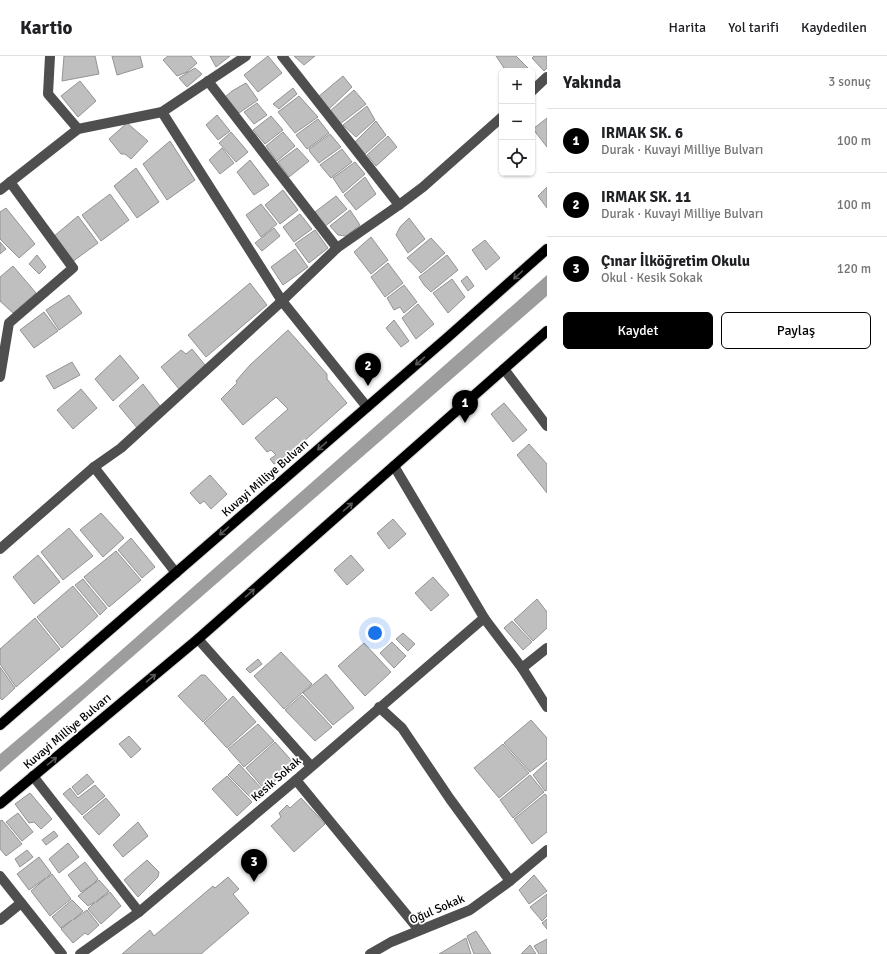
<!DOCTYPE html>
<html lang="tr">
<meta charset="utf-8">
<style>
:root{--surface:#fff;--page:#f2f2f2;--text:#202124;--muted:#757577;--line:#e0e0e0;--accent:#000}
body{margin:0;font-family:Signika,sans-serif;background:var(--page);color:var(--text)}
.controls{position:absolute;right:12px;top:12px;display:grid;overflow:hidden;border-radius:6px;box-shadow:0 1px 3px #0004}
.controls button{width:36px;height:36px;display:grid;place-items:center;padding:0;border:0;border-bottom:1px solid var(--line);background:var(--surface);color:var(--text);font:20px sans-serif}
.you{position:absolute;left:375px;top:577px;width:14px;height:14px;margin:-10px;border:3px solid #fff;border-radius:50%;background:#1a73e8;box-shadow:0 0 0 6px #1a73e833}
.badge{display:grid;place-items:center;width:26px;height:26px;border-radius:50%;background:var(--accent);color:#fff;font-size:13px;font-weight:700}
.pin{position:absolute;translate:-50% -33px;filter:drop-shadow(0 1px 2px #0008)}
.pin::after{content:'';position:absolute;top:21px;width:14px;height:12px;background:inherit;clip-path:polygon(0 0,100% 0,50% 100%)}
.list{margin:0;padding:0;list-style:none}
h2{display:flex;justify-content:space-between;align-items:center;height:52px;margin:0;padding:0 16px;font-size:17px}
h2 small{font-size:13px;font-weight:400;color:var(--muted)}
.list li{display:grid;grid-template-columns:26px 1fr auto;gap:12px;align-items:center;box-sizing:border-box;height:64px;padding:0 16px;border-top:1px solid var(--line)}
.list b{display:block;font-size:15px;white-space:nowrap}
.list p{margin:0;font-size:13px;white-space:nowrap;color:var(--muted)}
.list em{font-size:13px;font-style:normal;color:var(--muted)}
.actions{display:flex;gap:8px;padding:12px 16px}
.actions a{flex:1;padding:9px 0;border:1px solid var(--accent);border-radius:6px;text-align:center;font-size:14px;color:var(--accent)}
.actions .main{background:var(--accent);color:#fff}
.icon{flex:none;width:22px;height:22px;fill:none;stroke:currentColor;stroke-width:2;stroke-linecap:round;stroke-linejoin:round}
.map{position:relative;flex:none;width:547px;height:898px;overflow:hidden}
header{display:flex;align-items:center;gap:24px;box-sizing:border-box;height:56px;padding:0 20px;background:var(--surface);border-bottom:1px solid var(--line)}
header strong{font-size:19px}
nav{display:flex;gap:22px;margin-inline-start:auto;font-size:14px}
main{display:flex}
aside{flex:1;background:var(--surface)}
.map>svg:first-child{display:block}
.water{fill:#9d9d9d}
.building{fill:#bfbfbf;stroke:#939393}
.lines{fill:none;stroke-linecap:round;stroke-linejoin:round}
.major-casing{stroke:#dbdbdb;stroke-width:12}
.minor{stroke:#4f4f4f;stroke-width:10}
.major{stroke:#000;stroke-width:10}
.oneway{stroke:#595959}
.labels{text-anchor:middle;stroke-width:3.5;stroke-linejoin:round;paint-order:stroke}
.street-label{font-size:12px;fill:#000;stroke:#fff}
</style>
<header>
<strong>Kartio</strong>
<nav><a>Harita</a><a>Yol tarifi</a><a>Kaydedilen</a></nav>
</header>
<main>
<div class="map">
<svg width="547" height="898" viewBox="0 0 547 898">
<rect width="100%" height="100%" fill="#fff"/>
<!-- water -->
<path class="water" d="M 547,219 L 547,240 L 0,716 L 0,698 L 83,628 Z"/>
<!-- building -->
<g class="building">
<path d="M 64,0 L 95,0 L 99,18 L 62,25 Z"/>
<path d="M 112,0 L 140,0 L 143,11 L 117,19 Z"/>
<path d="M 168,0 L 191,0 L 197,7 L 187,16 L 177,20 L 163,4 Z"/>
<path d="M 210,0 L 230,0 L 216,11 Z"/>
<path d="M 268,0 L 282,17 L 258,36 L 244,19 Z"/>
<path d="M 294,0 L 315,0 L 304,9 Z"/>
<path d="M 496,0 L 516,0 L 528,12 L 525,15 L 506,15 Z"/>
<path d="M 534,0 L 547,0 L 547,12 L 544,15 L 532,2 Z"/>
<path d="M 195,12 L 202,18 L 187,31 L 179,22 Z"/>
<path d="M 343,20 L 352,31 L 328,54 L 318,41 Z"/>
<path d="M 80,25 L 96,45 L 78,61 L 61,40 Z"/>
<path d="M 246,27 L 258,44 L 239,57 L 225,41 L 232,35 Z"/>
<path d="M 293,32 L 297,38 L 279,53 L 273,48 Z"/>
<path d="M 354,34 L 366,48 L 340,68 L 330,55 Z"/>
<path d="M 299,40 L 318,61 L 295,77 L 278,56 Z"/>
<path d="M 257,47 L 267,59 L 254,68 L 244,56 Z"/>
<path d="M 367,50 L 375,64 L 356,81 L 343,69 Z"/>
<path d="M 217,59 L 230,75 L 218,84 L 206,69 Z"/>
<path d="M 271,60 L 283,74 L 265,88 L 253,74 Z"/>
<path d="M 547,62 L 547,91 L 533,73 Z"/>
<path d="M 318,63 L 329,77 L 307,93 L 296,79 Z"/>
<path d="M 376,65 L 386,79 L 365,98 L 355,86 Z"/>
<path d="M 127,67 L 148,85 L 131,103 L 125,98 L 121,98 L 109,83 Z"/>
<path d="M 231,76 L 248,96 L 236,106 L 219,87 Z"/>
<path d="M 283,76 L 295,90 L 277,105 L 266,90 Z"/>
<path d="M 330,78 L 341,91 L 319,107 L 310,96 L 309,93 Z"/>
<path d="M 388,80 L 397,91 L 376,110 L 367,99 Z"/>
<path d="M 170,85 L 195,124 L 167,144 L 143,108 Z"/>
<path d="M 222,92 L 234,107 L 220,118 L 209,104 Z"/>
<path d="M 297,92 L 309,105 L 289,121 L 278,106 Z"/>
<path d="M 342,93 L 352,106 L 331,122 L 320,109 Z"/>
<path d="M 250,104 L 269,129 L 254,139 L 237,116 Z"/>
<path d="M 355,106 L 365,118 L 343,137 L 333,122 Z"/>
<path d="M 136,112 L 159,146 L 137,162 L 114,130 Z"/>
<path d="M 365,121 L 376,138 L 356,154 L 344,139 Z"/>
<path d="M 547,131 L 547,152 L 538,140 Z"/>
<path d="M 283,134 L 298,154 L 280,168 L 265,149 Z"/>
<path d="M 110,138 L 129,164 L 101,185 L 82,159 Z"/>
<path d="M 336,140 L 347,153 L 324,171 L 315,156 Z"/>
<path d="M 261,148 L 277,168 L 261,181 L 246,159 Z"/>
<path d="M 6,152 L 35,188 L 19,202 L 0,183 L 0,156 Z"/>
<path d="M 350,154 L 360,169 L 346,180 L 338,179 L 330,170 Z"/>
<path d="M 300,158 L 312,173 L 294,186 L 283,171 Z"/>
<path d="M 78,160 L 98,187 L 72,206 L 53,181 Z"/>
<path d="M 409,162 L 425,183 L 408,197 L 396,179 L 400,171 Z"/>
<path d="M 274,172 L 280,180 L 262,195 L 255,187 Z"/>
<path d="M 315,174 L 328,192 L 309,207 L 295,188 Z"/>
<path d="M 371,181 L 388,204 L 371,218 L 354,196 Z"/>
<path d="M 431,182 L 445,197 L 421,217 L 407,202 Z"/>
<path d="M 485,184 L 500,202 L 486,214 L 472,194 Z"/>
<path d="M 0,186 L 6,193 L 0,198 Z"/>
<path d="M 295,193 L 308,211 L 283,229 L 271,211 Z"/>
<path d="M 37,199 L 46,211 L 39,218 L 29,208 Z"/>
<path d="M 447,199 L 458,214 L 431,236 L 424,229 L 419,221 Z"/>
<path d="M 388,207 L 403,227 L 385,241 L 371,221 Z"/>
<path d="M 13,210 L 36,237 L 13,257 L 0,245 L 0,221 Z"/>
<path d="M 467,220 L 474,230 L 468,235 L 461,225 Z"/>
<path d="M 452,223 L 465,241 L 448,257 L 433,237 Z"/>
<path d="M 250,227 L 267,249 L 206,301 L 188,279 Z"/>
<path d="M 404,229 L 417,246 L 404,257 L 400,251 L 394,254 L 387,242 Z"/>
<path d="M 69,239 L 82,257 L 59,274 L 46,254 Z"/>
<path d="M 418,248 L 434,268 L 416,283 L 402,262 Z"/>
<path d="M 44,256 L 58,275 L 34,292 L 20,274 Z"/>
<path d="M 394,264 L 409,285 L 401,291 L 386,272 Z"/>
<path d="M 288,274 L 327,318 L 327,323 L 347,347 L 294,394 L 274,408 L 270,403 L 276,399 L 271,394 L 267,396 L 255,382 L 288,353 L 276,341 L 243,369 L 221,343 L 237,327 L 236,325 L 250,309 Z"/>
<path d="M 192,293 L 205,309 L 179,333 L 161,311 L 181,294 L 186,298 Z"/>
<path d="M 120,299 L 139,322 L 113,345 L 95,323 Z"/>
<path d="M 72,306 L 80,319 L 54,333 L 46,320 Z"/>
<path d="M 143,328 L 160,350 L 138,373 L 119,350 Z"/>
<path d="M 81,333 L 97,352 L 73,373 L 57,354 Z"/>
<path d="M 504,347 L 527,374 L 513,386 L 491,358 Z"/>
<path d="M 529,388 L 547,408 L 547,437 L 517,399 Z"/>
<path d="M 210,419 L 227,438 L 211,453 L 204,445 L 200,448 L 190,437 Z"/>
<path d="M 101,457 L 124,482 L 103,501 L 80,474 Z"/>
<path d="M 393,463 L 406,478 L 389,493 L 377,477 Z"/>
<path d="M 69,472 L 93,500 L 63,524 L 41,496 Z"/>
<path d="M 131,482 L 155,511 L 142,522 L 118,494 Z"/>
<path d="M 116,495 L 141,524 L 109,551 L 84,521 Z"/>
<path d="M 38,499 L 60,526 L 34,548 L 13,521 Z"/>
<path d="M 351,499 L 364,514 L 347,529 L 334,514 Z"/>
<path d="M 433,521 L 449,539 L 431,555 L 415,537 Z"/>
<path d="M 83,523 L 107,552 L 100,559 L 75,529 Z"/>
<path d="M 73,530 L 98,560 L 62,592 L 37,561 Z"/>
<path d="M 537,543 L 547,556 L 547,572 L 533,585 L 514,564 Z"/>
<path d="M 35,562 L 60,593 L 16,631 L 0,608 L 0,593 Z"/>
<path d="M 512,565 L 532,586 L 523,594 L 504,572 Z"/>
<path d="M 403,577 L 415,588 L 408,595 L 396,583 Z"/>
<path d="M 392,586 L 406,600 L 394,612 L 380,597 Z"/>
<path d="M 364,587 L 391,616 L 365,640 L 338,610 Z"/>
<path d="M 281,596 L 312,628 L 284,653 L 254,620 Z"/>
<path d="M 258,603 L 262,608 L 250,617 L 246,613 Z"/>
<path d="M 0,611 L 15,632 L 2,644 L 0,642 Z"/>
<path d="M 326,618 L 354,652 L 333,669 L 303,637 Z"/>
<path d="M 201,619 L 205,619 L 227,643 L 203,666 L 178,640 Z"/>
<path d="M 302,639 L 332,671 L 315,685 L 285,654 Z"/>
<path d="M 233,640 L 256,666 L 227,692 L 204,667 Z"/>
<path d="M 531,664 L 547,682 L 547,703 L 530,716 L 504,687 Z"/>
<path d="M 258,668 L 274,685 L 244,711 L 228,693 Z"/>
<path d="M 129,680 L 141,693 L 131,702 L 119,688 Z"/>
<path d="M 275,686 L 291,704 L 291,710 L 265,734 L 246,712 Z"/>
<path d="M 503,688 L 529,717 L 499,742 L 474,712 Z"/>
<path d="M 547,706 L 547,734 L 545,735 L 533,719 Z"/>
<path d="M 239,708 L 264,735 L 253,744 L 228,719 Z"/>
<path d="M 87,718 L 94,726 L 78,739 L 72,731 Z"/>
<path d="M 530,719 L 544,736 L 513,762 L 500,744 Z"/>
<path d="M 227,720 L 252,746 L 237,760 L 212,733 Z"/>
<path d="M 95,729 L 105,740 L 82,759 L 63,738 L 70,732 L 78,742 Z"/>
<path d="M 30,737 L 52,763 L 41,773 L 34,766 L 29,767 L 15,748 Z"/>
<path d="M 545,738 L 547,740 L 547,776 L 532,788 L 514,763 Z"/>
<path d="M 106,742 L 120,759 L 99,779 L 83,761 Z"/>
<path d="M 301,742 L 325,768 L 294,796 L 271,770 L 281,761 L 279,757 L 287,749 L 290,752 Z"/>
<path d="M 18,757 L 33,776 L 22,785 L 6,766 Z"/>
<path d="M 2,764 L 22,788 L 6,800 L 0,793 L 0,765 Z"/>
<path d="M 138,766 L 148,780 L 123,801 L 113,789 Z"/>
<path d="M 54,775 L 58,780 L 46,789 L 42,784 Z"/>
<path d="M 68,787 L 79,801 L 59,817 L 49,803 Z"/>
<path d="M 27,794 L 33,801 L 20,811 L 15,803 Z"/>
<path d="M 39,801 L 51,817 L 47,822 L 52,818 L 71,843 L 50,860 L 31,835 L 46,822 L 29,834 L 17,818 Z"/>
<path d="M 147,804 L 159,816 L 158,821 L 138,841 L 124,824 Z"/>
<path d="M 85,806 L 98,823 L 92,829 L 99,824 L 109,835 L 96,846 L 110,836 L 121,850 L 101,868 L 88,853 L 95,846 L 88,850 L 78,840 L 92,829 L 81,836 L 68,819 Z"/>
<path d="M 534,819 L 547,835 L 529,848 L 519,834 Z"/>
<path d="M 228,821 L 239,833 L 233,838 L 249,857 L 201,898 L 122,898 L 150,874 L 154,880 L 213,830 L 215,832 Z"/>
<path d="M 547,838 L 547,860 L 542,865 L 530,851 Z"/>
<path d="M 72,844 L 83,855 L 73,864 L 87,854 L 99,869 L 88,879 L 85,877 L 73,887 L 61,873 L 72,864 L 61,872 L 52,861 Z"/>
<path d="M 547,863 L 547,873 L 542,867 Z"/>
<path d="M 476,875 L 491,898 L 474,898 L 467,880 Z"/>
<path d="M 466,882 L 471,898 L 439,898 Z"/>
<path d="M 547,883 L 547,898 L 539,898 L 534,890 Z"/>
<path d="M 530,889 L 536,898 L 521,898 Z"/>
</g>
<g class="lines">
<!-- major casing -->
<g class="major-casing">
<g id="major">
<path d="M 0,669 L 448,281 L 547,193"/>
<path d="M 0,748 L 198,583 L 547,275"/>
</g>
</g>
<!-- minor -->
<g class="minor">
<path d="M 50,0 L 48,38 L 78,73"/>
<path d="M 282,0 L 399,149"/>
<path d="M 208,25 L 337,192"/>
<path d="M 532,35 L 547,21"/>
<path d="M 162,56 L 282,245 L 367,351"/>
<path d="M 0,134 L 78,73 L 162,56 L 246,0"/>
<path d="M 504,313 L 547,370"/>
<path d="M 0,321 L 9,267 L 73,212 L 10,126"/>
<path d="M 394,410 L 486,565"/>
<path d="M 94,411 L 176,517"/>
<path d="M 0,493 L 94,411 L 121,392 L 282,245 L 337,192 L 399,149 L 423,131 L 502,61"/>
<path d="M 198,583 L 311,710"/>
<path d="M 522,612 L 547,592"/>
<path d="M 379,651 L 402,672 L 450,743 L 510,825"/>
<path d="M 33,720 L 139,856"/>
<path d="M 296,724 L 419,874"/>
<path d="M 0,820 L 62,898"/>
<path d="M 0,864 L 21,847"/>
<path d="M 80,898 L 139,856 L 296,724 L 484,562 L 522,612 L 547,651"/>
<path d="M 370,898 L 391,886 L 470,854 L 510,825 L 547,794"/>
</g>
<!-- major -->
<use href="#major" class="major"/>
</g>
<!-- one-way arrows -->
<defs><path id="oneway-shaft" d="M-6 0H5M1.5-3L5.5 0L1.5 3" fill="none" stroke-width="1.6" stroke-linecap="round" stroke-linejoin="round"/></defs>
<g class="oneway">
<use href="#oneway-shaft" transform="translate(518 219) rotate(138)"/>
<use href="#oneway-shaft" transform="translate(420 305) rotate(139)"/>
<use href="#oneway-shaft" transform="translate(322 390) rotate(139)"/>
<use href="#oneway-shaft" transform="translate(348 451) rotate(-41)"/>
<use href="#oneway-shaft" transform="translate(224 475) rotate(139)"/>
<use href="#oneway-shaft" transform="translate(250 537) rotate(-41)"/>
<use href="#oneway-shaft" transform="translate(151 622) rotate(-40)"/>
<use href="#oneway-shaft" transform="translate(52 705) rotate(-40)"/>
</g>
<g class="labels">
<!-- street labels -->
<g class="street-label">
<text transform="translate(265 422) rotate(-41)" y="4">Kuvayi Milliye Bulvarı</text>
<text transform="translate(67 675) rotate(-40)" y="4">Kuvayi Milliye Bulvarı</text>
<text transform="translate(276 723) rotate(-41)" y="4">Kesik Sokak</text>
<text transform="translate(437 853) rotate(-23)" y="4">Oğul Sokak</text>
</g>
</g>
</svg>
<div class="controls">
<button>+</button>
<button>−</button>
<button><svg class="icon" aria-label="locate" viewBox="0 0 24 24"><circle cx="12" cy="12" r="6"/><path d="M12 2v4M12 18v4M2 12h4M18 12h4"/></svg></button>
</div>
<div class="you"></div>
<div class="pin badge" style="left:465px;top:367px">1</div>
<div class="pin badge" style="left:368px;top:330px">2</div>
<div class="pin badge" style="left:254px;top:826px">3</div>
</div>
<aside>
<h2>Yakında<small>3 sonuç</small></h2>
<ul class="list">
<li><span class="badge">1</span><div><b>IRMAK SK. 6</b><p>Durak · Kuvayi Milliye Bulvarı</p></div><em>100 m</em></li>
<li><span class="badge">2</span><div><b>IRMAK SK. 11</b><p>Durak · Kuvayi Milliye Bulvarı</p></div><em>100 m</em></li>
<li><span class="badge">3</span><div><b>Çınar İlköğretim Okulu</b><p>Okul · Kesik Sokak</p></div><em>120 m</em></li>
</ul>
<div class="actions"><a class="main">Kaydet</a><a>Paylaş</a></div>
</aside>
</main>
